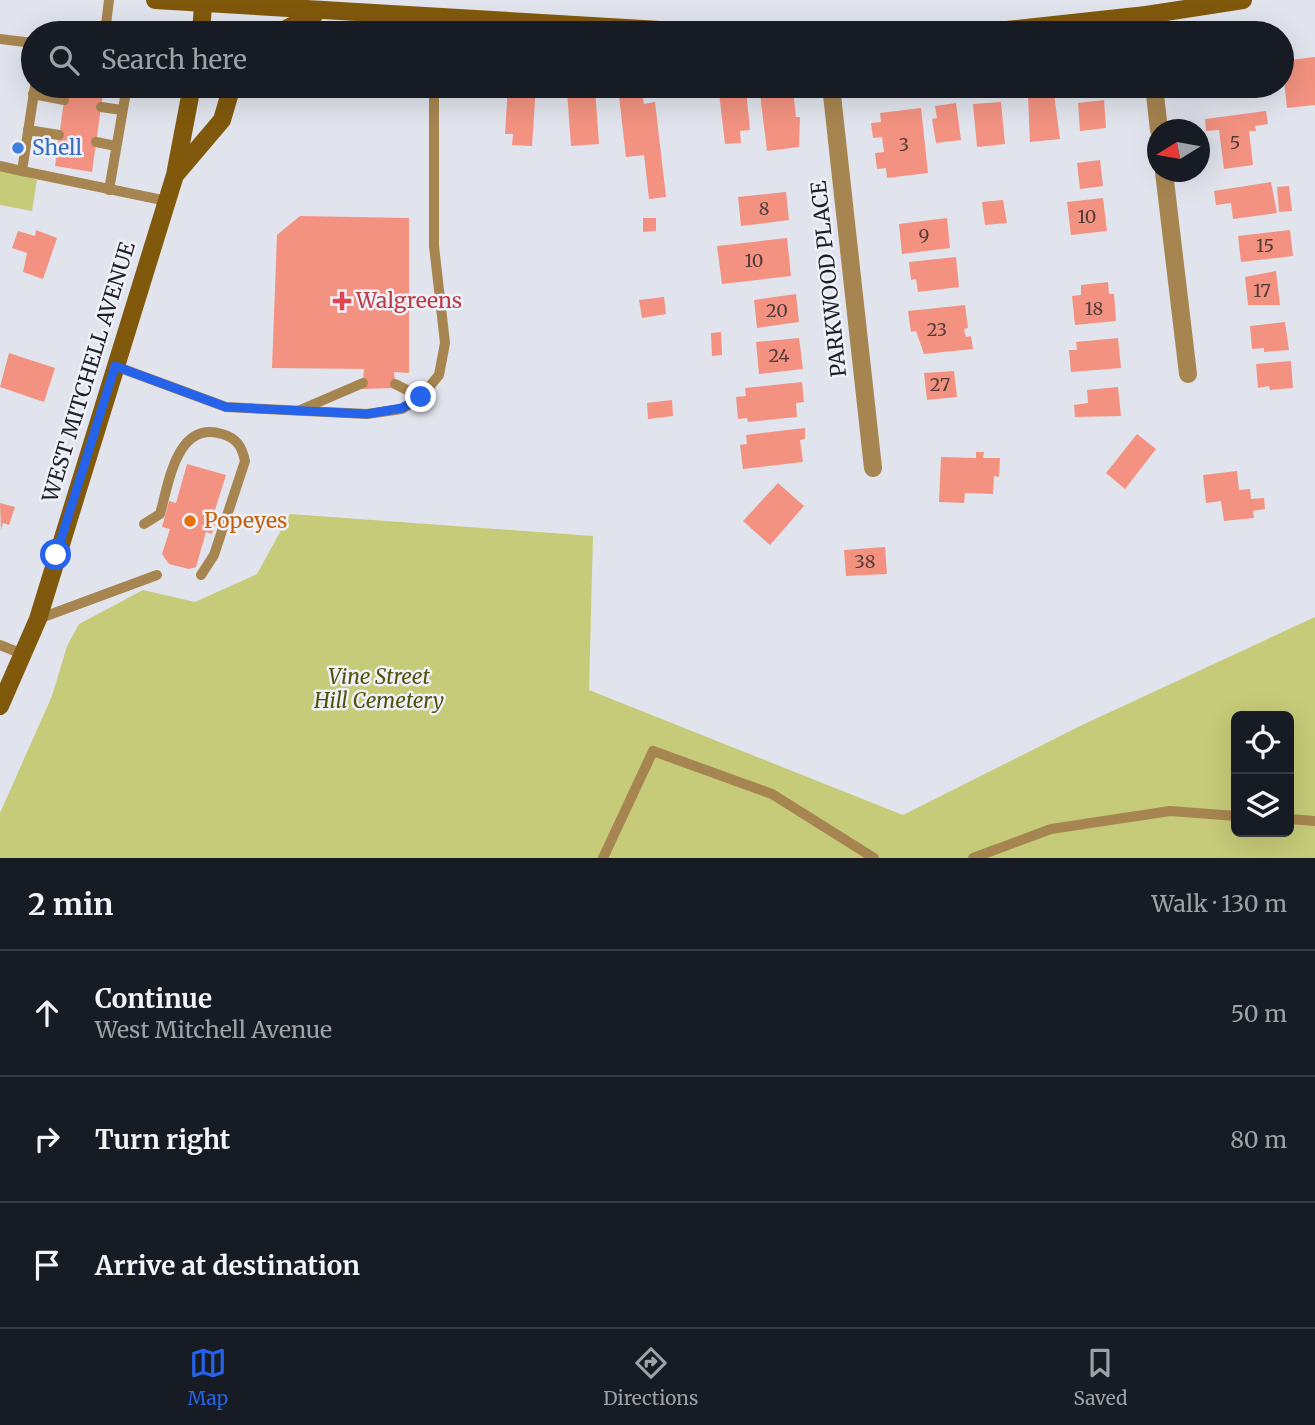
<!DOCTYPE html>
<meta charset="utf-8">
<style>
:root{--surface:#171b24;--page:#20242c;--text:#f1f3f6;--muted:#9ea1a6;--line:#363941;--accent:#2563eb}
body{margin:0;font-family:Merriweather,serif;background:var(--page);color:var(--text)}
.controls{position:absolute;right:21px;bottom:21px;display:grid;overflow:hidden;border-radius:10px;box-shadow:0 7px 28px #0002}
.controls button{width:63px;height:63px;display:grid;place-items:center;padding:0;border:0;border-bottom:2px solid var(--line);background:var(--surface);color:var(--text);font:35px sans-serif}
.compass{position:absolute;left:1147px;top:119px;width:63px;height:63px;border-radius:50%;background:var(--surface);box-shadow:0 7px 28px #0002;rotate:259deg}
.stop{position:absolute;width:21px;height:21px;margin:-16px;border:5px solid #2563eb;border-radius:50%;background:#fff}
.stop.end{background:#2563eb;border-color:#fff;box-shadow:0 2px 7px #0008}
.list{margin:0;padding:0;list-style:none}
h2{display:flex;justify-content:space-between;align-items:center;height:91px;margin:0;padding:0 28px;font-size:30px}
h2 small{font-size:23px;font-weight:400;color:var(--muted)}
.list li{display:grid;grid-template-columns:46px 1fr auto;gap:21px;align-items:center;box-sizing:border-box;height:126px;padding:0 28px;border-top:2px solid var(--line)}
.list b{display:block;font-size:26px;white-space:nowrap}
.list p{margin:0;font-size:23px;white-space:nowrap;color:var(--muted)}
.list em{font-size:23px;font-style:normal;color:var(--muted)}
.icon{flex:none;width:38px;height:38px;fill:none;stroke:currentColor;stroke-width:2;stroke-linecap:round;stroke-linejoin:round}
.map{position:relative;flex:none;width:1315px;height:858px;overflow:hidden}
.search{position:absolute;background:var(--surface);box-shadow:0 7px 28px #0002;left:21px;right:21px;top:21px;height:77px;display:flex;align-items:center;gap:18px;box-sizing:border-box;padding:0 24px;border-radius:38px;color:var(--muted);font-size:26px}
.sheet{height:469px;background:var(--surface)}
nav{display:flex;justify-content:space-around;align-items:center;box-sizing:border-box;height:98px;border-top:2px solid var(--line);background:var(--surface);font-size:19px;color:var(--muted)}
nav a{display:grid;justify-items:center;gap:4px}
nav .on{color:var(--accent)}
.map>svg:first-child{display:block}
.green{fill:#c6cb79;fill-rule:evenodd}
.building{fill:#f39280}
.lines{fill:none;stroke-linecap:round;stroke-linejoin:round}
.service{stroke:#a78550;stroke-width:10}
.minor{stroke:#a78550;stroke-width:18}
.secondary{stroke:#80590c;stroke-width:18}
.route{stroke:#2563eb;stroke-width:9}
.shop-dot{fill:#3f7fe0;stroke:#eff1fa;stroke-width:2.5}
.health-dot{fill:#e0444e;stroke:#eff1fa;stroke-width:2.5}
.food-dot{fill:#e8710a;stroke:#eff1fa;stroke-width:2.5}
.labels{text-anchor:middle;stroke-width:5;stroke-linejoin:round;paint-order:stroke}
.number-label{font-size:18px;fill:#543c3a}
.shop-label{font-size:21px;fill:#366cbe;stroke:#eff1fa;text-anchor:start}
.street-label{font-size:21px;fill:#1f2023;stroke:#eff1fa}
.health-label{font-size:21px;fill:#be3a42;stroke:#eff1fa;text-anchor:start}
.food-label{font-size:21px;fill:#c56008;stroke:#eff1fa;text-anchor:start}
.park-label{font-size:21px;font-style:italic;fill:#515408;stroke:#eff1fa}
</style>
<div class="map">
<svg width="1315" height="858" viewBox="0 0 1315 858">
<rect width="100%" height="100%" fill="#e2e4ed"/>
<!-- green -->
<g class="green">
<path d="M 0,167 L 37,180 L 32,211 L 0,205 Z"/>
<path d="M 290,514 L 593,536 L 589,690 L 903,815 L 1080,726 L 1315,617 L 1315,858 L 0,858 L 0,813 L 52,696 L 67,646 L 79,624 L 143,590 L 195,602 L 257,574 ZM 1236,716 L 1289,716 L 1289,832 L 1236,832 Z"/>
</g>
<!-- building -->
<g class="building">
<path d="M 1315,57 L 1315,105 L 1287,108 L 1282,61 Z"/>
<path d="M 66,86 L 104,86 L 92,172 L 55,166 Z"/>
<path d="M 508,86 L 536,86 L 532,146 L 512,145 L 513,134 L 505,134 Z"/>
<path d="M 595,88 L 599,144 L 571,146 L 567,91 Z"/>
<path d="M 746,90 L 750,130 L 740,131 L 741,143 L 725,144 L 719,93 Z"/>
<path d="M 793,90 L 796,117 L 800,117 L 799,147 L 767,151 L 760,94 Z"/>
<path d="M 642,93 L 644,104 L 655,102 L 666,197 L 649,199 L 644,155 L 626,157 L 619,96 Z"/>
<path d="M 1054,94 L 1060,139 L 1030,142 L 1028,97 Z"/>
<path d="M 1104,100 L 1106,128 L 1080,131 L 1078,103 Z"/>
<path d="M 1001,102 L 1005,144 L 977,147 L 973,104 Z"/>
<path d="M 956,103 L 961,140 L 936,143 L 932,119 L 937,118 L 935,106 Z"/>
<path d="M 921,108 L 928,173 L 887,178 L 886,168 L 877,169 L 875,153 L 884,152 L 882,137 L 873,138 L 871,123 L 881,122 L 880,113 Z"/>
<path d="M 1266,111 L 1268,124 L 1255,126 L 1256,131 L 1249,131 L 1253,165 L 1224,169 L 1219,130 L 1206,131 L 1205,119 Z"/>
<path d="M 1100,160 L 1103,186 L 1080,189 L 1077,163 Z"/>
<path d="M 1271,182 L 1277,213 L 1233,219 L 1231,203 L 1216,205 L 1214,191 Z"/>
<path d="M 1289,186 L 1292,211 L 1279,212 L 1277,187 Z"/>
<path d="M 786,192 L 789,220 L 741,226 L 738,197 Z"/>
<path d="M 1103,198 L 1107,231 L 1071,235 L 1067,202 Z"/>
<path d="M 1003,200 L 1007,223 L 985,225 L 982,202 Z"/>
<path d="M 300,216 L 409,218 L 409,373 L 394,372 L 396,388 L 362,389 L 364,369 L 272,368 L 277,235 Z"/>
<path d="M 643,218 L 656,218 L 656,231 L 643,232 Z"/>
<path d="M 947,218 L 950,248 L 902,254 L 899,224 Z"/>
<path d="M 36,230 L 57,238 L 43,279 L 23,272 L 27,253 L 12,248 L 18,231 L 35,236 Z"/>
<path d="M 1290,230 L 1293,256 L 1241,262 L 1238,236 Z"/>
<path d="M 787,238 L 791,276 L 722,284 L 717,246 Z"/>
<path d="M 956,257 L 959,287 L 918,292 L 916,279 L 911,280 L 909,262 Z"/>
<path d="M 1276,271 L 1280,305 L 1248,305 L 1245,277 Z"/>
<path d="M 1108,282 L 1109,294 L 1114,294 L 1116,321 L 1075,325 L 1072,296 L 1081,295 L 1081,285 Z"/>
<path d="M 796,294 L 799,322 L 757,328 L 754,300 Z"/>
<path d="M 664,297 L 666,314 L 642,318 L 639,300 Z"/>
<path d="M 965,305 L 968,328 L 964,329 L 966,337 L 971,336 L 973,349 L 924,354 L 916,331 L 911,332 L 908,311 Z"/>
<path d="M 1285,322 L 1289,350 L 1264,352 L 1264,348 L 1252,349 L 1250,326 Z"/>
<path d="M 721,332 L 722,355 L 712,356 L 711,333 Z"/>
<path d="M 799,338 L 803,369 L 759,374 L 756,342 Z"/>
<path d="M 1118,338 L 1121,368 L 1071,372 L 1069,350 L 1077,350 L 1076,342 Z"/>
<path d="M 9,353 L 55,368 L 44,402 L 0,387 Z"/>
<path d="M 1291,361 L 1293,388 L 1270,390 L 1269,386 L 1258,388 L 1256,364 Z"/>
<path d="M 954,371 L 957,397 L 927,400 L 924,373 Z"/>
<path d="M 802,382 L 804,402 L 796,403 L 797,417 L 748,422 L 747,418 L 738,419 L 736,397 L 746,396 L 745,388 Z"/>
<path d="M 1118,387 L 1121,416 L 1075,417 L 1074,405 L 1088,403 L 1087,390 Z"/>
<path d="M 672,400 L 673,416 L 648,419 L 647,403 Z"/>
<path d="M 805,428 L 805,439 L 800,440 L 803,462 L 743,469 L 740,445 L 747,444 L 746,435 Z"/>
<path d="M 1137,434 L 1156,449 L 1125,489 L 1106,473 Z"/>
<path d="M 976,452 L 984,452 L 983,458 L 1000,458 L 999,477 L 994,476 L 993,494 L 965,493 L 964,503 L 939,502 L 941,457 L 976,458 Z"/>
<path d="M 187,464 L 226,475 L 214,513 L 218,514 L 212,534 L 206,532 L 196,567 L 189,569 L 169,564 L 162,554 L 170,529 L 162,527 L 169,501 L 176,503 Z"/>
<path d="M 1237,471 L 1239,490 L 1250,489 L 1251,499 L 1264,498 L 1265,509 L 1253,511 L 1254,518 L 1224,521 L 1221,501 L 1206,503 L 1203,475 Z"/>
<path d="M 778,483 L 804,506 L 770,545 L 743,521 Z"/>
<path d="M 0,503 L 15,507 L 9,525 L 3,523 L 1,530 Z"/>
<path d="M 885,547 L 887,574 L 846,576 L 844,550 Z"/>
</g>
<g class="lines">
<!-- service -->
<g class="service">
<path d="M 434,18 L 434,33"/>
<path d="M 105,33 L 109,0"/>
<path d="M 0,39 L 33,43"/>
<path d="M 35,86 L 22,171 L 167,201"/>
<path d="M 165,86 L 192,90"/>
<path d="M 33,94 L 64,100"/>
<path d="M 101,107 L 122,110"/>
<path d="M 28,130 L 59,135"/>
<path d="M 96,142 L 116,146"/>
<path d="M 0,166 L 22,171"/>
<path d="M 109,190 L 127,86"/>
<path d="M 115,366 L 226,407 L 367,414 L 402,409 L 421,397 L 439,375 L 445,343 L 434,246 L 434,86"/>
<path d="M 395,384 L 421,397"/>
<path d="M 300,410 L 363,383"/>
<path d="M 144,524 L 160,514 C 169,482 177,420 222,434 C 237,438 242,447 245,461 L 214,555 L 201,575"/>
<path d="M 38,619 L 157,575"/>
<path d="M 0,645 L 25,655"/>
<path d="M 1289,819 L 1315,821"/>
<path d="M 603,858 L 653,751 L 772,794 L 874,858"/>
<path d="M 973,858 L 1051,829 L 1170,811 L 1236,816"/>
</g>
<!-- minor -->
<g class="minor">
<path d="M 1146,15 L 1148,33"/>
<path d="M 831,86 L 873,468"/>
<path d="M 1154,86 L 1159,130"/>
<path d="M 1164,172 L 1188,374"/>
</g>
<!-- secondary -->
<g class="secondary">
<path d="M 155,0 L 711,33"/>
<path d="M 201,33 L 203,5"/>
<path d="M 278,33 L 315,14"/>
<path d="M 978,33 L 1146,15 L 1243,0"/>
<path d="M 177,173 L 222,120 L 232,86"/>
<path d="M 0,706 L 38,619 L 175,175 L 192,86"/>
</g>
</g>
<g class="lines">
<!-- route -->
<path class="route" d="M 56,555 L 115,366 L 226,407 L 367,414 L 402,408 L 421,397"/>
</g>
<!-- markers -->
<circle class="shop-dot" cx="18" cy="148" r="7"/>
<path class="health-dot" d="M338.5 290.5h7v7h7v7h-7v7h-7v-7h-7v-7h7z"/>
<circle class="food-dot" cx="190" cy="521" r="7"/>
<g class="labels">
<!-- number labels -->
<g class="number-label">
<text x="1235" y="149">5</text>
<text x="904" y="151">3</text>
<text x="764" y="215">8</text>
<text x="1087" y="223">10</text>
<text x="924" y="242">9</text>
<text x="1265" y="252">15</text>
<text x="754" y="267">10</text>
<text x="1262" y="297">17</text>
<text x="1094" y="315">18</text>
<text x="777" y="317">20</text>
<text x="937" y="336">23</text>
<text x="779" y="362">24</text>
<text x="940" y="391">27</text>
<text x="865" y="568">38</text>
</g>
<!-- shop labels -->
<g class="shop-label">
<text x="32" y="155">Shell</text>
</g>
<!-- street labels -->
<g class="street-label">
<text transform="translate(829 279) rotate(-96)" y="7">PARKWOOD PLACE</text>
<text transform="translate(89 372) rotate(-73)" y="7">WEST MITCHELL AVENUE</text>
</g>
<!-- health labels -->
<g class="health-label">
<text x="356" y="308">Walgreens</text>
</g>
<!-- food labels -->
<g class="food-label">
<text x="204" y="528">Popeyes</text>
</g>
<!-- park labels -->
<g class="park-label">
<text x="379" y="684">Vine Street<tspan x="379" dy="24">Hill Cemetery</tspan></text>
</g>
</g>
</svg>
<div class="controls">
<button><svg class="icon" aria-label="locate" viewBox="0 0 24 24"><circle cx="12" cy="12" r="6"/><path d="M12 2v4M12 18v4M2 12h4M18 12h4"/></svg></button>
<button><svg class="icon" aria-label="layers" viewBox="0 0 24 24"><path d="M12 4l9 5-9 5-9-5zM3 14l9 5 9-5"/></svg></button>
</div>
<svg class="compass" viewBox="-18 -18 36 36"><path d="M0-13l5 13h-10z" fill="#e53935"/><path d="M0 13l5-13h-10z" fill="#9ea1a6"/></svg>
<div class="stop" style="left:56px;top:555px"></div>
<div class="stop end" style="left:421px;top:397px"></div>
<div class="search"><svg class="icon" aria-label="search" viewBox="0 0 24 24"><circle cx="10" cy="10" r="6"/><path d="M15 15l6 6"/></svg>Search here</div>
</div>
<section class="sheet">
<h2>2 min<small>Walk · 130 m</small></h2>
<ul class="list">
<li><svg class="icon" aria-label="ahead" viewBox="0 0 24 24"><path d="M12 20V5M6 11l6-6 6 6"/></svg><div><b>Continue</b><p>West Mitchell Avenue</p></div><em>50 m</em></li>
<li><svg class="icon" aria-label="right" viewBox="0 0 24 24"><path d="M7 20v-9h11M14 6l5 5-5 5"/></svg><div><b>Turn right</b></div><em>80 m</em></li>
<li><svg class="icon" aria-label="arrive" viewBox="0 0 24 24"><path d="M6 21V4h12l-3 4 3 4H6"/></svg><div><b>Arrive at destination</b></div></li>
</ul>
</section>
<nav>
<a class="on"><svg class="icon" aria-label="map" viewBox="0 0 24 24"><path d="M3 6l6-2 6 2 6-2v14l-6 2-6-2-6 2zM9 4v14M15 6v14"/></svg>Map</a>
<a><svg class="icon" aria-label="directions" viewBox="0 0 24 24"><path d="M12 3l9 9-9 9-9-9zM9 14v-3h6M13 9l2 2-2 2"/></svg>Directions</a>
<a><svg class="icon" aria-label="saved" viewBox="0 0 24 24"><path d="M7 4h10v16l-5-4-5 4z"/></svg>Saved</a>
</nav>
